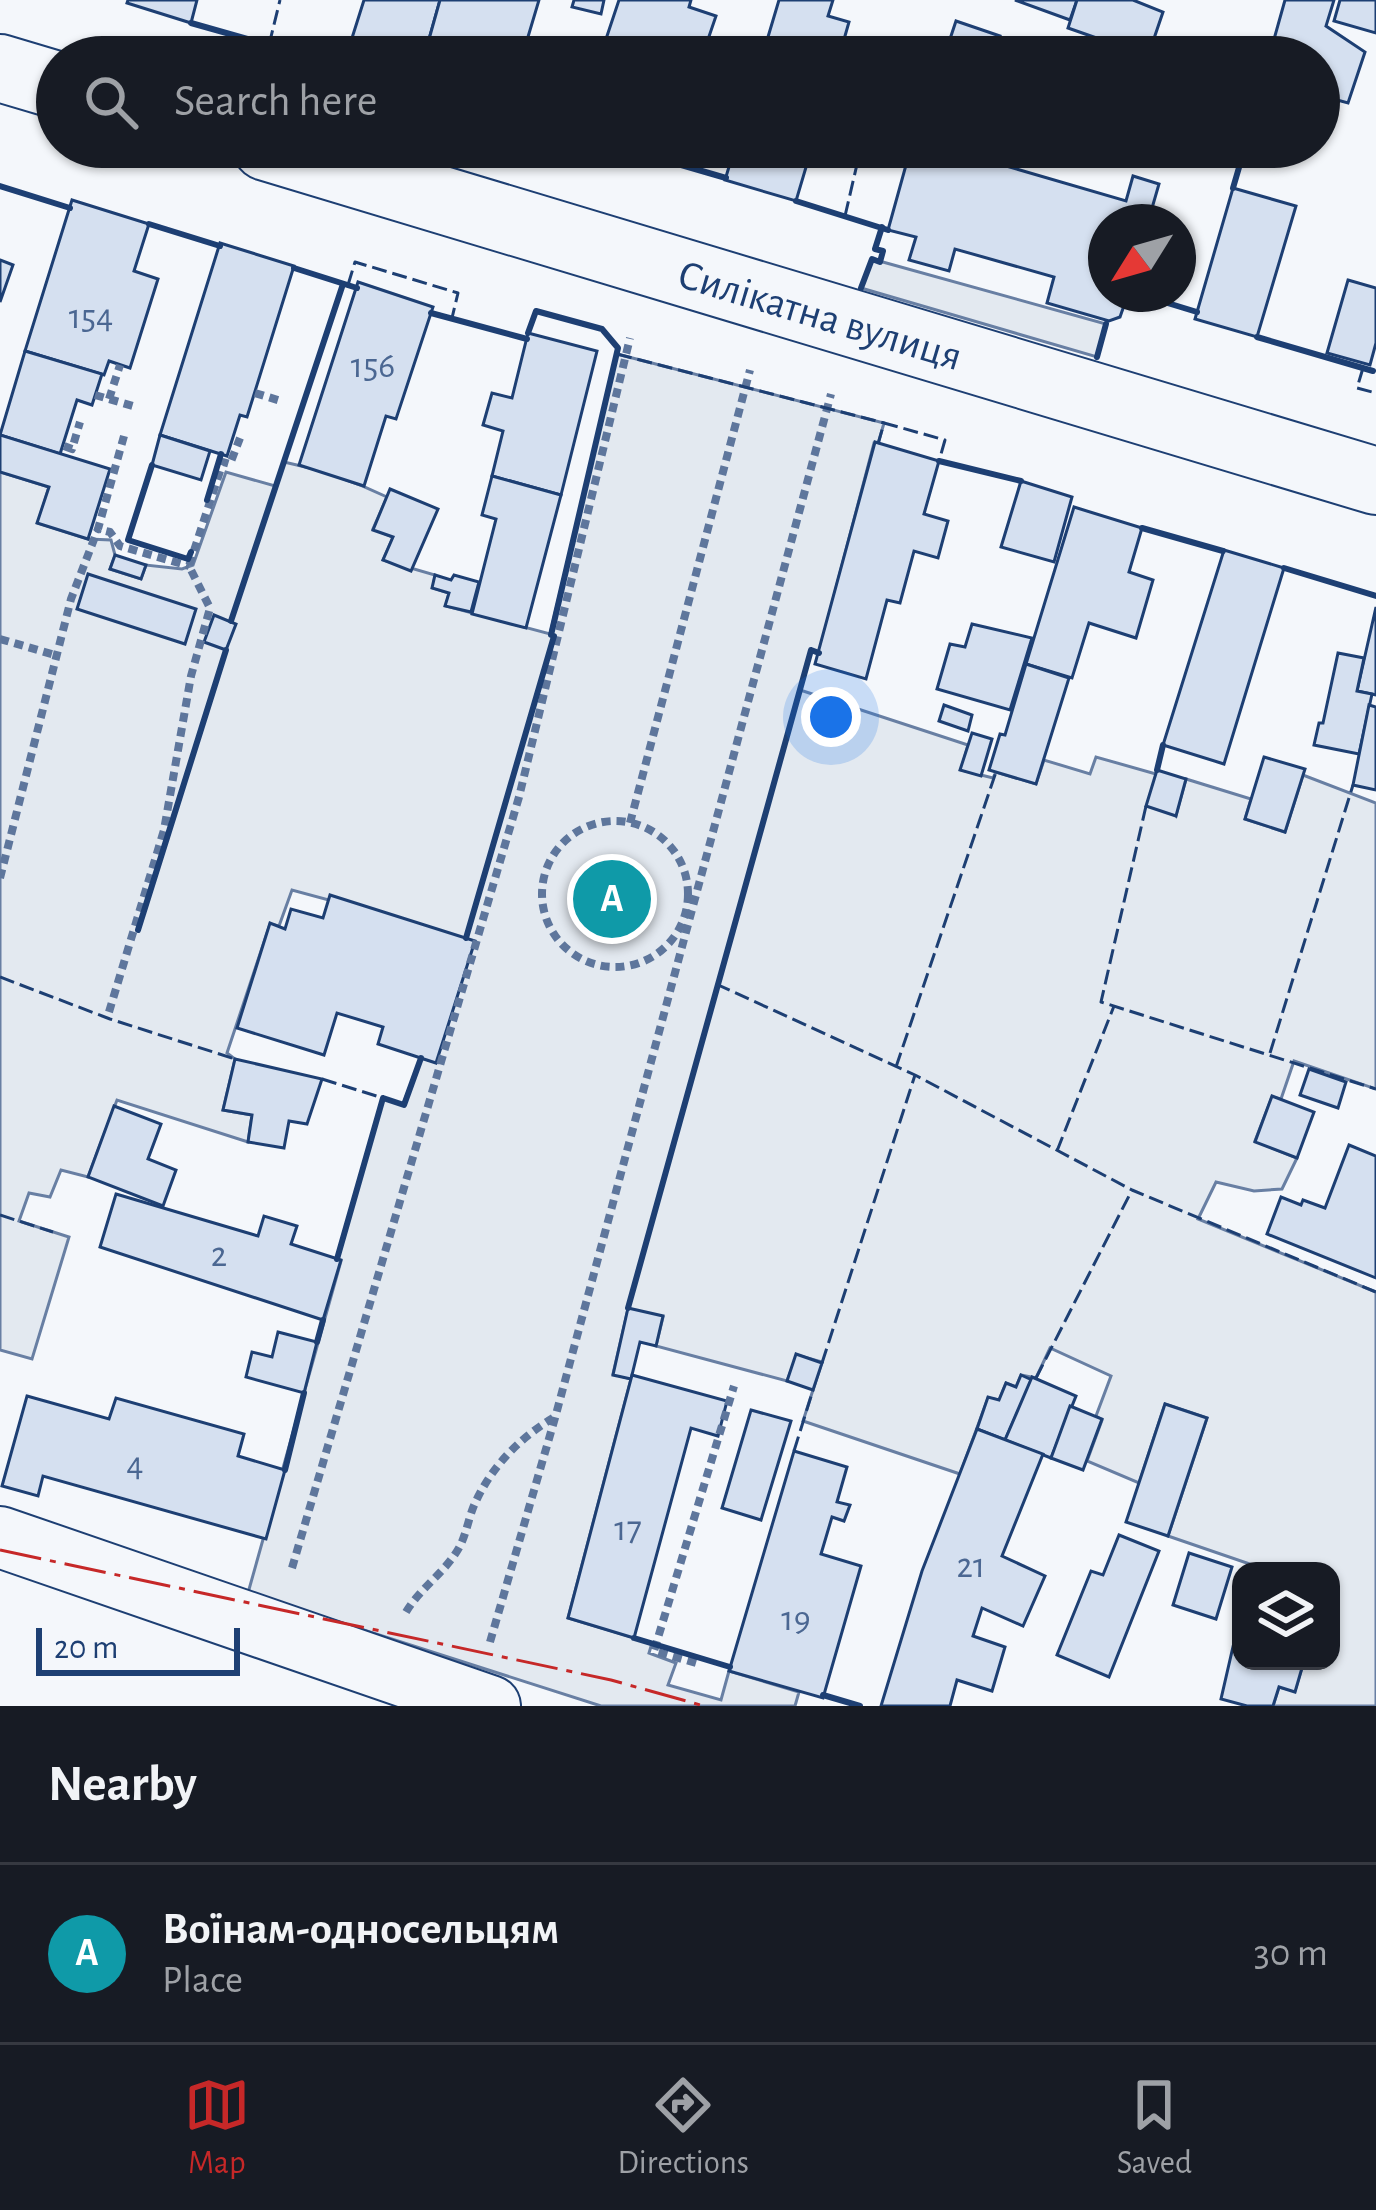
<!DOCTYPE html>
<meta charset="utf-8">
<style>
:root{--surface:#171b24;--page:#242831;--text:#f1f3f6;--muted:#9ea1a6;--line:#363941;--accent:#c62828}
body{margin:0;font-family:"Alegreya Sans",sans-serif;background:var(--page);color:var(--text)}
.controls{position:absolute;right:36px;bottom:36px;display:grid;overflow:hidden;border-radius:24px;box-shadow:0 3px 9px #0004}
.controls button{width:108px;height:108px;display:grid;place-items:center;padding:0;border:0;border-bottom:3px solid var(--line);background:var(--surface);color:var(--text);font:60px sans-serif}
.compass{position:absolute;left:1088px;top:204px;width:108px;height:108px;border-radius:50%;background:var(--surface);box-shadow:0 3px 9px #0004;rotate:233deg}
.scale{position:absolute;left:36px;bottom:30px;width:204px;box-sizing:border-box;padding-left:12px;border:6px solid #1d3f73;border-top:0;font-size:33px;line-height:42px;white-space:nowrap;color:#1d3f73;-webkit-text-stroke:9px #f4f7fb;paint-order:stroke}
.you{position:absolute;left:831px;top:717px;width:42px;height:42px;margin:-30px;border:9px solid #fff;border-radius:50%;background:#1a73e8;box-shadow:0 0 0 18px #1a73e833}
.badge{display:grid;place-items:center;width:78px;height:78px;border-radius:50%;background:var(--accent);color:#fff;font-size:39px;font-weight:700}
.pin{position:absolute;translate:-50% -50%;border:6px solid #fff;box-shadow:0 3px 12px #0006}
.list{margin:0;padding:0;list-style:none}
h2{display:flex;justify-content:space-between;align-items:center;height:156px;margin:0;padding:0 48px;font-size:51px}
h2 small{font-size:39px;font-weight:400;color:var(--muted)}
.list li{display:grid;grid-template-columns:78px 1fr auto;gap:36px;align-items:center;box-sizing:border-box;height:180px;padding:0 48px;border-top:3px solid var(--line)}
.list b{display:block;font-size:45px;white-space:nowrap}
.list p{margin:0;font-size:39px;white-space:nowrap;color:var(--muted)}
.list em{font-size:39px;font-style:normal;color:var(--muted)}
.icon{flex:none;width:66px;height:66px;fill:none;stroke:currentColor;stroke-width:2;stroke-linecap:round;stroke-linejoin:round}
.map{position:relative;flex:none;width:1376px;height:1706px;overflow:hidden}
.search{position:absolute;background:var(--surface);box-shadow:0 3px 9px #0004;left:36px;right:36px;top:36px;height:132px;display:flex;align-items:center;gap:30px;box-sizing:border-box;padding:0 42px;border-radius:66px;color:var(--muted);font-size:45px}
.sheet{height:336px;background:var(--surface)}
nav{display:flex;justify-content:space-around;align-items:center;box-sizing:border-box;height:168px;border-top:3px solid var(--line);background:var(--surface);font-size:33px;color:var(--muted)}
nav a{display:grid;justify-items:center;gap:6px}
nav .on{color:var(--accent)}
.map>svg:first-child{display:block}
.green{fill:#e3e9f0;stroke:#687fa3;stroke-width:3}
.building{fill:#d5e0f0;stroke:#1d3f73;stroke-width:3}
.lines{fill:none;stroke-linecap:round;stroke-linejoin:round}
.minor-casing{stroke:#1d3f73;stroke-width:64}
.tertiary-casing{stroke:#1d3f73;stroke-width:70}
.path{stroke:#5e769c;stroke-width:8;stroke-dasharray:9 6;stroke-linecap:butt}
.minor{stroke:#f4f7fb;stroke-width:60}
.tertiary{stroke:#f4f7fb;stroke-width:66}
.fence{stroke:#1d3f73;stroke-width:3;stroke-dasharray:15 6;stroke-linecap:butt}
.wall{stroke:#1d3f73;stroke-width:6}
.power{stroke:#c62828;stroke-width:3;stroke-dasharray:42 9 6 9;stroke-linecap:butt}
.labels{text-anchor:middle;stroke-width:9;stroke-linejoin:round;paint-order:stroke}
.number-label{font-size:36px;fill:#4b6792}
.street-label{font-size:42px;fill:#1d3f73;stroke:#f4f7fb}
</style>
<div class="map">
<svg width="1376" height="1706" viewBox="0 0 1376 1706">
<rect width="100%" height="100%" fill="#f4f7fb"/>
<!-- green -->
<g class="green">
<path d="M 872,259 L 1106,324 L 1097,357 L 861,288 Z"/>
<path d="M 617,354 L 884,423 L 878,444 L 874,443 L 819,653 L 811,651 L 800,690 L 968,745 L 961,770 L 993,778 L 996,772 L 1036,784 L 1044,760 L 1090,774 L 1096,757 L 1156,774 L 1176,815 L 1186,779 L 1251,799 L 1245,819 L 1285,832 L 1303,775 L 1376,803 L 1376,1089 L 1294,1061 L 1281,1099 L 1272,1097 L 1255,1141 L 1297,1158 L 1282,1189 L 1254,1191 L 1216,1182 L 1198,1219 L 1376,1292 L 1376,1706 L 1273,1706 L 1279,1687 L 1295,1691 L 1304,1661 L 1331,1661 L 1331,1571 L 1270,1571 L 1168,1536 L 1207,1418 L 1165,1404 L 1139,1483 L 1087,1461 L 1102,1420 L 1096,1416 L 1111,1376 L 1050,1348 L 1036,1378 L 1021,1375 L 1016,1387 L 1006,1383 L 999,1400 L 988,1398 L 960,1474 L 803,1421 L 822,1362 L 797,1355 L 787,1381 L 656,1346 L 663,1317 L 628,1309 L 613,1374 L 631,1379 L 568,1618 L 652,1643 L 649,1653 L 676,1663 L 668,1685 L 721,1700 L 729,1671 L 799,1692 L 795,1706 L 601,1706 L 248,1593 L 341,1261 L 337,1259 L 383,1098 L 403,1104 L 421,1058 L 436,1062 L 329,900 L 292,890 L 279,926 L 270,924 L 227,1053 L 235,1059 L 223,1110 L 252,1115 L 248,1142 L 117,1100 L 88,1177 L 61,1170 L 50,1197 L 29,1193 L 19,1221 L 69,1237 L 32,1359 L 0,1350 L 0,472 L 49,487 L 38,523 L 88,539 L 111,540 L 115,555 L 110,569 L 141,579 L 146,565 L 182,569 L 193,565 L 226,472 L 275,486 L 284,462 C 319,469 354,481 387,497 L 373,529 L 393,537 L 383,560 L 435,575 L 433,588 L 449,593 L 446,606 L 550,634 Z"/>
</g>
<!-- building -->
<g class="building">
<path d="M 128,0 L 197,0 L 191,23 L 127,3 Z"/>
<path d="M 364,0 L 440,0 L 424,57 L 346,57 Z"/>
<path d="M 440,0 L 539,0 L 522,57 L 424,57 Z"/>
<path d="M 574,0 L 604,0 L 601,14 L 572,7 Z"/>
<path d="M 619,0 L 691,0 L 689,7 L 716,16 L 702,57 L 600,57 Z"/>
<path d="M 779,0 L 833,0 L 828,16 L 849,22 L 839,57 L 762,57 Z"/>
<path d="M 1015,0 L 1077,0 L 1070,20 Z"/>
<path d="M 1077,0 L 1133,0 L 1163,12 L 1148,56 L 1068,28 Z"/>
<path d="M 1285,0 L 1334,0 L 1326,26 L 1365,52 L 1348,103 L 1319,95 L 1319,57 L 1269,57 Z"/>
<path d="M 1340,0 L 1376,0 L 1376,33 L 1334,21 Z"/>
<path d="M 956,21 L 1000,36 L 993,57 L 944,57 Z"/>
<path d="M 735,147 L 812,147 L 796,201 L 725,180 Z"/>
<path d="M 911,147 L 941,147 L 1126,201 L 1133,176 L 1159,184 L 1148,222 L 1106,222 L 1106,294 L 1128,294 L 1120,317 L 1109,321 L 1047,303 L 1054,277 L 955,249 L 949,271 L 909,260 L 916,237 L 888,230 Z"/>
<path d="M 1233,188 L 1296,206 L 1257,337 L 1195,319 Z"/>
<path d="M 72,200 L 149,224 L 134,271 L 158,279 L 130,368 L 109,361 L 104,375 L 25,351 Z"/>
<path d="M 220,243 L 294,266 L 247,417 L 240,415 L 227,456 L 160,435 Z"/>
<path d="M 0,260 L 13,265 L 0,302 Z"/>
<path d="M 1348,280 L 1376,288 L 1376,343 L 1370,365 L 1327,353 Z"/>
<path d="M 358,282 L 433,307 L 396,419 L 386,416 L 364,486 L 299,465 Z"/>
<path d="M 528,333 L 597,351 L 561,495 L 492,476 L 503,431 L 483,425 L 492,393 L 512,398 Z"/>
<path d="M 25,351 L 102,374 L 92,405 L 77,400 L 60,454 L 0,435 Z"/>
<path d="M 0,435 L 110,469 L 88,539 L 37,523 L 49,487 L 0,472 Z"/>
<path d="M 160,435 L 210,451 L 201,480 L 152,465 Z"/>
<path d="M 875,442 L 939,461 L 924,514 L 948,521 L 938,558 L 914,551 L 900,603 L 887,600 L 866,679 L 815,664 Z"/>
<path d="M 492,476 L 561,495 L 526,628 L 472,614 L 496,519 L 482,515 Z"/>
<path d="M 1021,481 L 1072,497 L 1054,562 L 1001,547 Z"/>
<path d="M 390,489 L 438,509 L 411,571 L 383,560 L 393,537 L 373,530 Z"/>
<path d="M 1074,507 L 1142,528 L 1129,572 L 1153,580 L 1136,638 L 1089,623 L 1072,678 L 1026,664 Z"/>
<path d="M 1224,550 L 1284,568 L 1224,764 L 1163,745 Z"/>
<path d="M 115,555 L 146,565 L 141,579 L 110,569 Z"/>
<path d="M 88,574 L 196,609 L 185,644 L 77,609 Z"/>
<path d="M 435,575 L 451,580 L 454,575 L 479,582 L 471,612 L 445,606 L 449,593 L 432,588 Z"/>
<path d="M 1376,607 L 1376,695 L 1357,691 Z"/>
<path d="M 214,615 L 236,624 L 226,650 L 204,642 Z"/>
<path d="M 972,624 L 1032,638 L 1010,710 L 937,689 L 950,644 L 965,647 Z"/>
<path d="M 1338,653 L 1364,658 L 1357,691 L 1372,694 L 1359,754 L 1314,745 L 1319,723 L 1323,723 Z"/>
<path d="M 1026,664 L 1069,678 L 1036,784 L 989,770 L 1000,734 L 1005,735 Z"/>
<path d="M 944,705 L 972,715 L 968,731 L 939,721 Z"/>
<path d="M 1369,705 L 1376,707 L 1376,790 L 1353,785 Z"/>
<path d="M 972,733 L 992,739 L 981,776 L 960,770 Z"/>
<path d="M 1264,757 L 1305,769 L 1285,832 L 1245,819 Z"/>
<path d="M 1157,770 L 1186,779 L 1176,816 L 1146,806 Z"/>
<path d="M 330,895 L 475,941 L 436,1063 L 378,1044 L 383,1027 L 337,1013 L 324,1055 L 237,1028 L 270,923 L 285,929 L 291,909 L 323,918 Z"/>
<path d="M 235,1059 L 322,1079 L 307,1124 L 289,1121 L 284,1148 L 248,1142 L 252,1115 L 223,1110 Z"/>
<path d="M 1309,1069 L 1346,1082 L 1338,1108 L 1300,1095 Z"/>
<path d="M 1272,1096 L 1314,1112 L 1297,1158 L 1255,1142 Z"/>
<path d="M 114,1106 L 161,1124 L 148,1159 L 176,1170 L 163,1206 L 88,1177 Z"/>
<path d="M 1349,1145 L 1376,1156 L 1376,1278 L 1267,1234 L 1281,1197 L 1301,1205 L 1303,1200 L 1325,1208 Z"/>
<path d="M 116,1194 L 258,1236 L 264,1216 L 297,1226 L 291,1244 L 341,1260 L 323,1320 L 100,1247 Z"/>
<path d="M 628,1308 L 663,1316 L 656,1346 L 640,1342 L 631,1379 L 613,1375 Z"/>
<path d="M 278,1332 L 317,1342 L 304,1393 L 246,1377 L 252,1352 L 272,1357 Z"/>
<path d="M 796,1354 L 822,1363 L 813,1390 L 787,1381 Z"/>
<path d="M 632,1375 L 727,1401 L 718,1436 L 691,1428 L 634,1638 L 568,1618 Z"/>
<path d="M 1021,1375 L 1032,1380 L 1005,1440 L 977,1429 L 988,1397 L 999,1400 L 1006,1383 L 1016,1387 Z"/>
<path d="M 1032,1377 L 1076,1396 L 1051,1458 L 1005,1440 Z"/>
<path d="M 27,1396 L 109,1419 L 116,1398 L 244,1434 L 238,1456 L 285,1470 L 266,1539 L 43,1476 L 38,1496 L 2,1486 Z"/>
<path d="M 1165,1404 L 1207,1418 L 1168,1536 L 1126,1522 Z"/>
<path d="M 1070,1406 L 1102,1419 L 1083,1470 L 1051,1458 Z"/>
<path d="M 751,1410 L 791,1421 L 761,1520 L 722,1508 Z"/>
<path d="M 977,1429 L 1043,1454 L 1002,1556 L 1045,1576 L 1023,1626 L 982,1608 L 973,1636 L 1005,1647 L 992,1691 L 957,1680 L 950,1706 L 881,1706 L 922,1571 Z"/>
<path d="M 794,1451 L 847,1467 L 837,1502 L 850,1505 L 844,1521 L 832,1517 L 821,1554 L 861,1566 L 823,1698 L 729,1671 Z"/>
<path d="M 1119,1535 L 1159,1551 L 1109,1677 L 1057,1655 L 1091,1571 L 1103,1575 Z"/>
<path d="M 1189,1553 L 1232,1567 L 1216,1619 L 1173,1605 Z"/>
<path d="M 1241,1612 L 1241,1661 L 1304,1661 L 1295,1692 L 1279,1687 L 1273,1706 L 1247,1706 L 1221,1699 Z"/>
</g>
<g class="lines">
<!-- minor casing -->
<g class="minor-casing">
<path id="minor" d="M 0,1537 L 490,1706"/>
</g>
<!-- tertiary casing -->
<g class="tertiary-casing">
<g id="tertiary">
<path d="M 0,68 L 57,85"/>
<path id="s1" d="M 266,147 L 1376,481"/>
</g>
</g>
<!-- path -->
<g class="path">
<path d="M 255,393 L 281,401"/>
<path d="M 95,395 L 133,406"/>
<path d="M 109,399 L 120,365"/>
<path d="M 124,436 L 98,529 L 110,532 L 120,546 L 189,566"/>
<path d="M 64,446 L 72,449 L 80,422"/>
<path d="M 0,639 L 55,655"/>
<circle cx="615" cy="894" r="73"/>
<path d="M 630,823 L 750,370"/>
<path d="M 0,878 L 71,599 L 98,529"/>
<path d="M 109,1012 L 164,830 L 191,676 L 210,608 L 189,566 L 223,462 L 230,464 L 240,438"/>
<path d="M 292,1568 L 519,797 L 630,338"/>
<path d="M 406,1612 C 421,1587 446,1572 460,1546 C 467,1532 469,1515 476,1501 C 493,1465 520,1438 553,1418"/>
<path d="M 490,1642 L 555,1418 L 831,394"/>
<path d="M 696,1663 L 654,1651 L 734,1386"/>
</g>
<!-- minor -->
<use href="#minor" class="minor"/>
<!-- tertiary -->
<use href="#tertiary" class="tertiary"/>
<!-- fence -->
<g class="fence">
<path d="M 269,45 L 280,0"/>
<path d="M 845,216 L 861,147"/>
<path d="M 348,285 L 355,262 L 458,293 L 452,318"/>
<path d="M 617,354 L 884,423"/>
<path d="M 1363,368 L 1357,388 L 1376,393"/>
<path d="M 878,444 L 884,423 L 945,440 L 939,461"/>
<path d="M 1146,806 L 1101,1002 L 1376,1089"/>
<path d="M 0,977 L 110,1019 L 235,1059"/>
<path d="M 716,984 L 915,1075 L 1132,1190 L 1376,1292"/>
<path d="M 1270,1053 L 1353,785"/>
<path d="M 896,1067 L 996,772"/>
<path d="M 322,1079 L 383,1098"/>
<path d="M 1057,1151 L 1114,1006"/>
<path d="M 0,1215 L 53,1232"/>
<path d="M 822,1363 L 915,1075"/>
<path d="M 1036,1378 L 1132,1190"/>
<path d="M 794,1451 L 813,1390"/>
</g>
<!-- wall -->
<g class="wall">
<path d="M 191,23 L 311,57"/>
<path d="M 640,153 L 726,178"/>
<path d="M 0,186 L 70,208"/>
<path d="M 1233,188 L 1245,147"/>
<path d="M 796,201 L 888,230"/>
<path d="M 149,224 L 220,246"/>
<path d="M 294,268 L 357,288"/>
<path d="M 861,288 L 872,259 L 880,262 L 883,251 L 875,249 L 882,227"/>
<path d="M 1138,294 L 1197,312"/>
<path d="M 431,313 L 527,339"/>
<path d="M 1257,337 L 1373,371"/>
<path d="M 1097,357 L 1106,324"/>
<path d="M 939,461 L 1021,481"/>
<path d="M 152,465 L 128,540 L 188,559 L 191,552"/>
<path d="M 207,500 L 221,454"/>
<path d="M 1142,528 L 1223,551"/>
<path d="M 1284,568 L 1376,596"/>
<path d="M 231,621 L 343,284"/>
<path d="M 1157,770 L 1163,745"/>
<path d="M 138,930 L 226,650"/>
<path d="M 466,938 L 554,636 L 551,635 L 618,348 L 602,329 L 536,311 L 528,333"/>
<path d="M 337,1259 L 383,1098 L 404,1105 L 421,1058"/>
<path d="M 628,1308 L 811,650 L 819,653"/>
<path d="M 317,1342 L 323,1320"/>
<path d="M 285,1470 L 304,1393"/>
<path d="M 634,1638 L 730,1667"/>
<path d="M 823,1695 L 860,1706"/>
</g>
<!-- power -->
<path class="power" d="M 0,1550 L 611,1680 L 704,1706"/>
</g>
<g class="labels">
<!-- number labels -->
<g class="number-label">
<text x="91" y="328">154</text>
<text x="373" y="377">156</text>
<text x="219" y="1266">2</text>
<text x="135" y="1476">4</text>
<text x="628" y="1540">17</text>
<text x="971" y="1577">21</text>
<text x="796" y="1630">19</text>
</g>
<!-- street labels -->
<g class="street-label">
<text dy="15" stroke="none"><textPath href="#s1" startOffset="579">Силікатна вулиця</textPath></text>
</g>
</g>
</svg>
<div class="controls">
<button><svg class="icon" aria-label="layers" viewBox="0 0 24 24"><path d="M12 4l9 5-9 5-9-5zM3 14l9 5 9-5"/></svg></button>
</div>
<svg class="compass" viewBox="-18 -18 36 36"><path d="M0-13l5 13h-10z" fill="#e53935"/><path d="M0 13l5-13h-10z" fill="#9ea1a6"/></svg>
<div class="scale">20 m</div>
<div class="you"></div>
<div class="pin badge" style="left:612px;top:899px;background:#0f9aa8">A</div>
<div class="search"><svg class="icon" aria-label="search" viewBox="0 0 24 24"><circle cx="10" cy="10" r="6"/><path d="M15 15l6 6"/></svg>Search here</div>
</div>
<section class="sheet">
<h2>Nearby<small></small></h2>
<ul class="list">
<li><span class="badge" style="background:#0f9aa8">A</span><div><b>Воїнам-односельцям</b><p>Place</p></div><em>30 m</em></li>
</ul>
</section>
<nav>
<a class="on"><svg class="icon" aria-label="map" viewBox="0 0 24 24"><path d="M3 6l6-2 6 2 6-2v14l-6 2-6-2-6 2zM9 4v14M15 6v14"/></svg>Map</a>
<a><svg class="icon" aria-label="directions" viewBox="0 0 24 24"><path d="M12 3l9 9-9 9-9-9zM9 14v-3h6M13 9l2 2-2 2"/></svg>Directions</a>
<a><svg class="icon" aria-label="saved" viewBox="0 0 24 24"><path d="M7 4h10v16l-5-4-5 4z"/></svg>Saved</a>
</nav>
